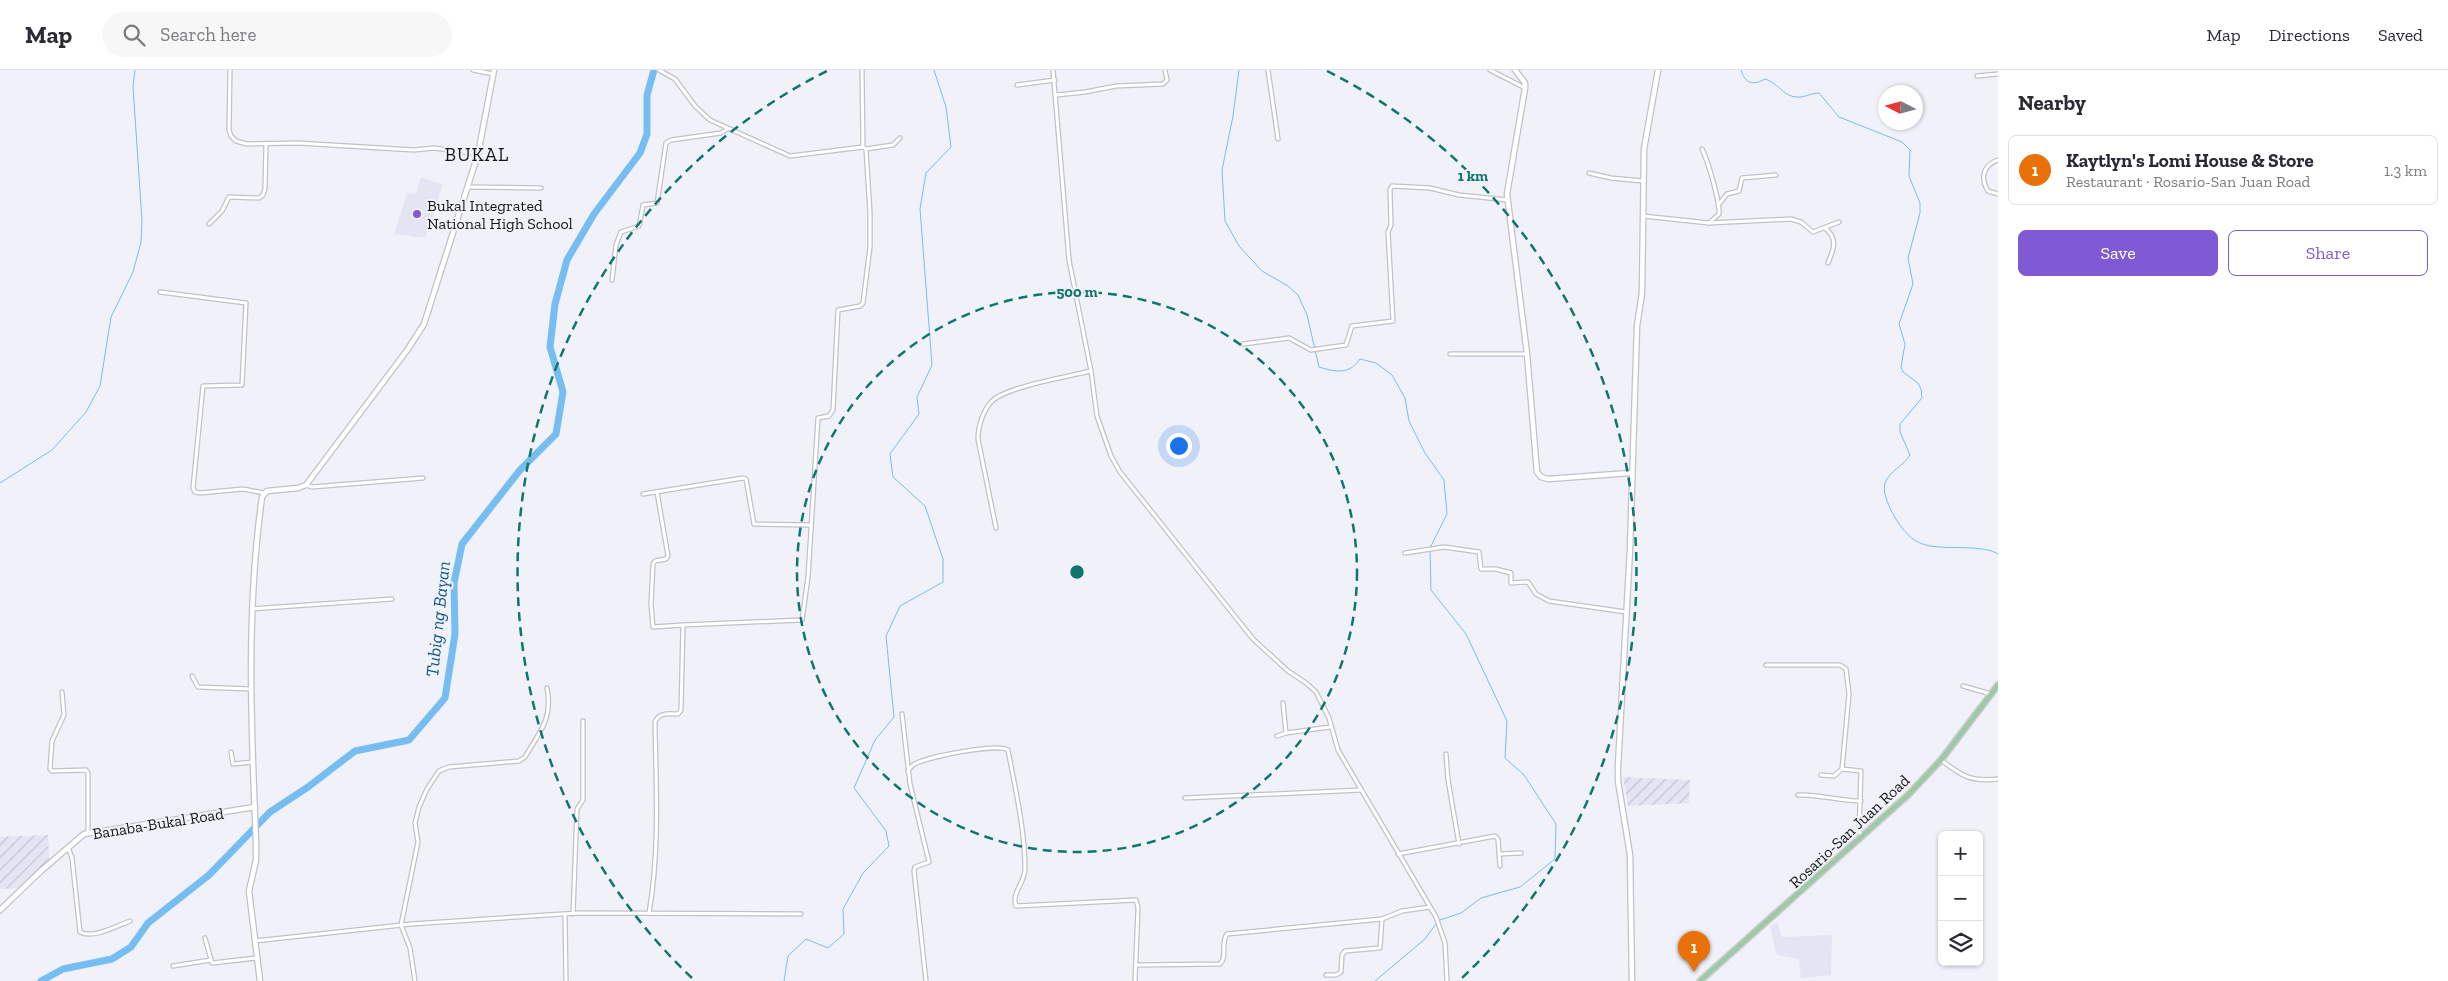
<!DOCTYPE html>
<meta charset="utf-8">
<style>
:root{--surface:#fff;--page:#f7f7f7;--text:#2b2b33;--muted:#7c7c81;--line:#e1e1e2;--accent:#7f5ad4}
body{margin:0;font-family:"Zilla Slab",serif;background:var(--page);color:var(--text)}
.controls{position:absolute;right:15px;bottom:15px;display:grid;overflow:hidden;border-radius:8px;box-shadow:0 1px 4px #0004}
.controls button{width:45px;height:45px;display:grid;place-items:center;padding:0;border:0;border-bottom:1px solid var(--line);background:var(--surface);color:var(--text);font:25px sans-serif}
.compass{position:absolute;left:1878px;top:15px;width:45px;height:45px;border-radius:50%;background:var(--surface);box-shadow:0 1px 4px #0004;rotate:276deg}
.you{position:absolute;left:1178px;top:375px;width:18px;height:18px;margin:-12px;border:4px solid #fff;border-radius:50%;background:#1a73e8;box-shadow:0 0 0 8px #1a73e833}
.badge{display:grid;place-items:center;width:32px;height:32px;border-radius:50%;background:var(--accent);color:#fff;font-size:16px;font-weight:700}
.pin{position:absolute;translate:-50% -41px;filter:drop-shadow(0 1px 2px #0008)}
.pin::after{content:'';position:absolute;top:26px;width:18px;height:15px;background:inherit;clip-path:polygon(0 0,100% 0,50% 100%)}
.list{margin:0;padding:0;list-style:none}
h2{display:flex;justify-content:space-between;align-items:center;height:65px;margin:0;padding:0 20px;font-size:21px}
h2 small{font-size:16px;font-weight:400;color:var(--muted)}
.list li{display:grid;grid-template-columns:32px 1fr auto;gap:15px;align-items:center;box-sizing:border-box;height:70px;margin:0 10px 10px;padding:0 10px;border:1px solid var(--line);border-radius:8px}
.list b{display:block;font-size:19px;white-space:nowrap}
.list p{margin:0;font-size:16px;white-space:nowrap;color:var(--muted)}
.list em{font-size:16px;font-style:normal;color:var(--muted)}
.actions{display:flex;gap:10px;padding:15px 20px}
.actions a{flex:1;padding:11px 0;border:1px solid var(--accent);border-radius:8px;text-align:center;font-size:18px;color:var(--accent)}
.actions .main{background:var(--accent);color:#fff}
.icon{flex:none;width:28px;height:28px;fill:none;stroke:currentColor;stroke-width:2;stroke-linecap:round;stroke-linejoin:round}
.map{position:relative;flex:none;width:1998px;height:911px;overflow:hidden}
header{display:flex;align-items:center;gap:30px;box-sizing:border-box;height:70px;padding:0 25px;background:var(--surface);border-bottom:1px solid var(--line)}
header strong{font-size:24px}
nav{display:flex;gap:28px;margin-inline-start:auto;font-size:18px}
.search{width:350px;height:45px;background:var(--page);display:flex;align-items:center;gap:12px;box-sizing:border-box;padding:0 18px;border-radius:28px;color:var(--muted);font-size:19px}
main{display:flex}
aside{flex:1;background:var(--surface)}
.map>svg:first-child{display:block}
.industrial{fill:url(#industrial-furrows)}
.built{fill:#e4e4f3}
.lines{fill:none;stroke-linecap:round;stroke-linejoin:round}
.stream{stroke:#76bef2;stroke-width:1}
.river{stroke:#76bef2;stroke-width:7}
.street-casing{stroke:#c1c1c9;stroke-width:5.5}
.secondary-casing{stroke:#c1c1c9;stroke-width:7}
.primary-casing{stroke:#d0d0d1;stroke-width:8}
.street{stroke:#fff;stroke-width:3}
.secondary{stroke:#fff;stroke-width:4.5}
.primary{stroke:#9ec9a8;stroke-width:5}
.ring{fill:none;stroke:#0f766e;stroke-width:2.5;stroke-dasharray:9 6}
.poi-dot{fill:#7f5ad4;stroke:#f1f1f9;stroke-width:2}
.labels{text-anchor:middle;stroke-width:4;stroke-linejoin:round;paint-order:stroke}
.poi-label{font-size:16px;fill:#151518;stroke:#f1f1f9;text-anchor:start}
.street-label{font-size:16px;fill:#151518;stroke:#f1f1f9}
.water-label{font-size:18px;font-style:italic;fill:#105882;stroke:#f1f1f9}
.quarter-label{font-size:19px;letter-spacing:1px;fill:#151518;stroke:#f1f1f9}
.centre{fill:#0f766e;stroke:#f1f1f9;stroke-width:2.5}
.ring-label{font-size:15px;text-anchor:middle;font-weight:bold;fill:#0f766e;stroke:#f1f1f9;stroke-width:4;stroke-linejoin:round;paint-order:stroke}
</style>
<header>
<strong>Map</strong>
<div class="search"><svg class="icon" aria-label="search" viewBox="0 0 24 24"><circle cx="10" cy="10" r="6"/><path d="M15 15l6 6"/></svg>Search here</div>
<nav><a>Map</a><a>Directions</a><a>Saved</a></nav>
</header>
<main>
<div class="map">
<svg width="1998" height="911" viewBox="0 0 1998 911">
<defs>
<pattern id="industrial-furrows" width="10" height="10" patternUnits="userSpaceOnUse" patternTransform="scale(1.25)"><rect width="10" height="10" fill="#e4e4f3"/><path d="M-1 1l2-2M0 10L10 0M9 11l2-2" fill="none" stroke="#c3c3d0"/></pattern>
</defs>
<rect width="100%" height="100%" fill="#f1f1f9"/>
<!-- industrial -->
<g class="industrial">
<path d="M 1623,707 L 1690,710 L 1689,733 L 1628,736 Z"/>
<path d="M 48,765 L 49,790 L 19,818 L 0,819 L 0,767 Z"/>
</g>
<!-- built -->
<g class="built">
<path d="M 421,107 L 443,115 L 425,168 L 394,164 L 407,123 L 416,124 Z"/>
<path d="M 1777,852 L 1782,867 L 1832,865 L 1831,905 L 1801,908 L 1799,889 L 1777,885 L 1770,857 Z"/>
</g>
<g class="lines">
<!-- stream -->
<g class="stream">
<path d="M 1239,0 L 1233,46 L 1222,100 L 1225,151 L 1239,176 L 1262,201 L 1288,216 L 1298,225 L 1307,245 L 1319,297 C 1336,302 1349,305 1360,289 L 1376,293 L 1392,305 L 1405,328 L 1409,351 L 1425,383 L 1444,410 L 1447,444 L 1430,478 L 1431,520 L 1466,564 L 1507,651 L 1505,688 L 1524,705 L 1556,754 L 1555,789 L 1520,817 L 1481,828 L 1461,843 L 1440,850"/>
<path d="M 1741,0 C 1745,15 1754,15 1765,9 C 1777,12 1783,26 1796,27 C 1804,28 1811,23 1819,23 L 1839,47 L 1902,72 L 1910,80 L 1909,106 L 1920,133 L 1920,143 L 1908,188 L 1913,214 L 1899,254 L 1905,274 L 1901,297 L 1903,302 L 1918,313 L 1921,319 L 1922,328 L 1900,354 L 1900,362 L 1910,385 C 1904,396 1889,401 1885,413 C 1882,421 1888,434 1892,442 C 1914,483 1930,476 1972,478 C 1981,479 1990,479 1998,484"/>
<path d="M 0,413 L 52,380 L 86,342 L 100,316 L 111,247 L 133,202 L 141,172 L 142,150 L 133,17 L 135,0"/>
<path d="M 784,911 L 788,886 L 806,869 L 828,878 L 844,864 L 843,839 L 863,803 L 889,776 L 886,761 L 854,718 L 875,670 L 894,647 L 886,566 L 900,536 L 943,512 L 943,489 L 925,436 L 893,407 L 890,384 L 919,344 L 917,327 L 932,295 L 920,139 L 926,103 L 951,77 L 946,37 L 934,0"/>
<path d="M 1375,911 L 1425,869 L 1436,854"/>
</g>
<!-- river -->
<path class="river" d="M 41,911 L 63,899 L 112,889 L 131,877 L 148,853 L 209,805 L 270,742 L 308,717 L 355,681 L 409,670 L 445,628 L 455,564 L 454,513 L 462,474 L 520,400 L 556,364 L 563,322 L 550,277 L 555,234 L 567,190 L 594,144 L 640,83 L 647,64 L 647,25 L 654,0"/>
<!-- street casing -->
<g class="street-casing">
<g id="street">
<path d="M 230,0 L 229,60 L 231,66 L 236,71 L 247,74 L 298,73 L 414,80 L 434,78 L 478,84"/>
<path d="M 473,0 L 493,4"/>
<path d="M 862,0 L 863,77"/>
<path d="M 1053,0 L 1069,190 L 1091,301 L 1097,346 L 1111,386 L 1120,402 L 1253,569 L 1288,601 L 1306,613 L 1316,622 L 1329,648 L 1338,680 L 1436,847 L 1445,873 L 1447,911"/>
<path d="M 1268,0 L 1278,69"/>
<path d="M 1490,0 L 1525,18"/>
<path d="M 1977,6 L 1998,4"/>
<path d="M 1017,15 L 1055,10"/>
<path d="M 1057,25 L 1085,22 L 1116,16 L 1163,14 L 1167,10 L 1165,0"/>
<path d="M 866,79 L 893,75 L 900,68"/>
<path d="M 1702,79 C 1708,91 1720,132 1719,144 L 1709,153"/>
<path d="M 1998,90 C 1983,95 1980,108 1988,121 L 1998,124"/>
<path d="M 1589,103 L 1611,108 L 1643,111"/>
<path d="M 468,117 L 541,118"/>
<path d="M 1719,134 L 1727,124 L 1739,121 L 1742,108 L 1776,105"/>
<path d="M 1643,146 L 1709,153 L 1791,149 L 1801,152 L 1813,162 L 1839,152"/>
<path d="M 209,154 L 222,141 L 229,127 L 259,128 L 263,125 L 265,119 L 266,74"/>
<path d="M 1825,158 C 1838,168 1834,179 1828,193"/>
<path d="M 612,210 L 616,175 L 621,162 L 639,156 L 643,135 L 657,133 L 666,73 L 671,70 L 721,63 L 727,59"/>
<path d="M 160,222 L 246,233 L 242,315 L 203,316 L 193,418 L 195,422 L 200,423 L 243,419 L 264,423"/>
<path d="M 1243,274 L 1289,268 L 1311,280 L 1346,275 L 1352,256 L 1393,251 L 1388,162 L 1391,155 L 1390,120 L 1392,116 L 1430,118 L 1459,125 L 1508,130"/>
<path d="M 1450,284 L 1527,284"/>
<path d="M 306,415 L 312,417 L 423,408"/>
<path d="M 657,422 L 668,486 L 666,489 L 655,491 L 653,494 L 651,534 L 653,557 L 683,555"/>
<path d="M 643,424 L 743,408 L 746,409 L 754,454 L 811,455"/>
<path d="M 996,458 L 978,369 C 978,357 983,340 992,331 C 1006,317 1070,306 1091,301"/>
<path d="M 1405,483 L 1444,477 L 1479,482 L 1481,499 L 1496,499 L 1511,503 L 1511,513 L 1528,512 L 1536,524 L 1549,531 L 1626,542"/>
<path d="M 252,539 L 392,529"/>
<path d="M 1766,595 L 1840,595 L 1846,599 L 1849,624 L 1842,699"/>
<path d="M 192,606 L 198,617 L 251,619"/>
<path d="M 1963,616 L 1991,624"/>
<path d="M 62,622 L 64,645 L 52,671 L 50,699 L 52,701 L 86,700 L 88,703 L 88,763"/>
<path d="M 1283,633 L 1286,663"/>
<path d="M 902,644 L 910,714 L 929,792 L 915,797 L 914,801 L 926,911"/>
<path d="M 1277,666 L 1286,663 L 1330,657"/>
<path d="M 231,682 L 233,694 L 253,692"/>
<path d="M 1446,684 L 1448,710 L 1459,774"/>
<path d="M 1941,690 C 1962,706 1970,712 1998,709"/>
<path d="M 908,701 C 909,699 912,696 913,695 C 924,687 997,673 1008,680 C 1015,718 1025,759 1025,799 C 1025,812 1011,824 1016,836 L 1136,830 L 1138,838 L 1135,911"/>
<path d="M 1821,705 L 1834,706 L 1842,699 L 1861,701 L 1859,762 L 1863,766"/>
<path d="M 1798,725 C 1820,724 1838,731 1861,731"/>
<path d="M 1185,728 L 1361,720"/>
<path d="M 68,777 L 72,788 L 80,862 C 93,869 117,856 130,851"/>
<path d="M 1398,784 L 1495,766 L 1498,769 L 1500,796"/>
<path d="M 1499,784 L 1521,783"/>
<path d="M 649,843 C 660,780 656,715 655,652 C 659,642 669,644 678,644 L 681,640 L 683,555 L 802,550 L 808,507 L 818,348 L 829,346 L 833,340 L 838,240 L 860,236 L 863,233 L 870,177 L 870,143 L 866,79 L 863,77 L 790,86 L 710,50 L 695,36 L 675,9 L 659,0"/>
<path d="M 573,844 L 577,739 L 583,730 L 583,651"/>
<path d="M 565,845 L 566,911"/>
<path d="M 205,868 L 212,893 L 257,888"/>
<path d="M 255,871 L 411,854 L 578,843 L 801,844"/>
<path d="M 1137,895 L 1220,894 C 1228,886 1220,873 1227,864 L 1382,849 L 1402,841 L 1430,837"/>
<path d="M 173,896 L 211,890"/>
<path d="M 1326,905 L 1336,905 L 1341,902 L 1342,885 L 1345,881 L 1380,878 L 1382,849"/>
<path d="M 415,911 L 410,878 L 401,855 L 418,772 L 415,753 L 419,737 L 427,719 L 439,701 L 449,697 L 519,691 L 525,687 C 540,661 553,649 547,618"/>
</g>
</g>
<!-- secondary casing -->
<g class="secondary-casing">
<g id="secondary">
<path d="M 1515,0 L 1525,13 L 1525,18 L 1507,124 L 1527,284 L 1537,402 L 1541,407 L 1548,409 L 1630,403"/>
<path d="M 0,840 L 42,800 L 84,764 L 255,737"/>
<path d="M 260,911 L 249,821 L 256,790 L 256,771 C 251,656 246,541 262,427 L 267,421 L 298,418 L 306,415 L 408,279 L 424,254 L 478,84 L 494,0"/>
<path d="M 1632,911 L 1630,785 L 1618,711 L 1618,696 L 1630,479 L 1637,256 L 1642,223 L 1644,79 L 1658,0"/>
</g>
</g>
<!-- primary casing -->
<g class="primary-casing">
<path id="primary" d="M 1700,911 L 1908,725 L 1941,690 L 1998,615"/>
</g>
<!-- street -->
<use href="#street" class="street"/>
<!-- secondary -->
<use href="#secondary" class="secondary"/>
<!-- primary -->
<use href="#primary" class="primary"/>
</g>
<!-- distance rings -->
<g class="ring">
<circle cx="1077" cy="502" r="280"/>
<path d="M692 908A560 560 0 0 1 827 1M1327 1A560 560 0 0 1 1462 908"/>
</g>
<!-- markers -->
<circle class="poi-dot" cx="417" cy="144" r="5"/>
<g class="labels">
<!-- poi labels -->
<g class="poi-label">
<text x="427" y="141">Bukal Integrated<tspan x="427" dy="18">National High School</tspan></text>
</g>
<!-- street labels -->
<g class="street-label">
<text transform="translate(158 753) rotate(-9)" y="6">Banaba-Bukal Road</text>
<text transform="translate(1849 761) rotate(-43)" y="6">Rosario-San Juan Road</text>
</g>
<!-- water labels -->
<g class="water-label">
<text transform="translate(438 549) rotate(-84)" y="6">Tubig ng Bayan</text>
</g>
<!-- quarter labels -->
<g class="quarter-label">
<text x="477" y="91">BUKAL</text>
</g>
</g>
<circle cx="1077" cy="502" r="8" class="centre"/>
<g class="ring-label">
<text x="1473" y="111">1 km</text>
<text x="1077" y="227">500 m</text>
</g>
</svg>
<div class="controls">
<button>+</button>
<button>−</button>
<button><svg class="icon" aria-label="layers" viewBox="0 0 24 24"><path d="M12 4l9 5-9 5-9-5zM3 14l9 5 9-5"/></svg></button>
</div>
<svg class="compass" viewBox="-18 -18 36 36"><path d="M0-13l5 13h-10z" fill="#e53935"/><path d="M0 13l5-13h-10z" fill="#7c7c81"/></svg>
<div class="you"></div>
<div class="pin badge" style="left:1694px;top:902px;background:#e8710a">1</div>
</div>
<aside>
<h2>Nearby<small></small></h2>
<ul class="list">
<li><span class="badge" style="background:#e8710a">1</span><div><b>Kaytlyn's Lomi House &amp; Store</b><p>Restaurant · Rosario-San Juan Road</p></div><em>1.3 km</em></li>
</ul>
<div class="actions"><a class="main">Save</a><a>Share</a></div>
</aside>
</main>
